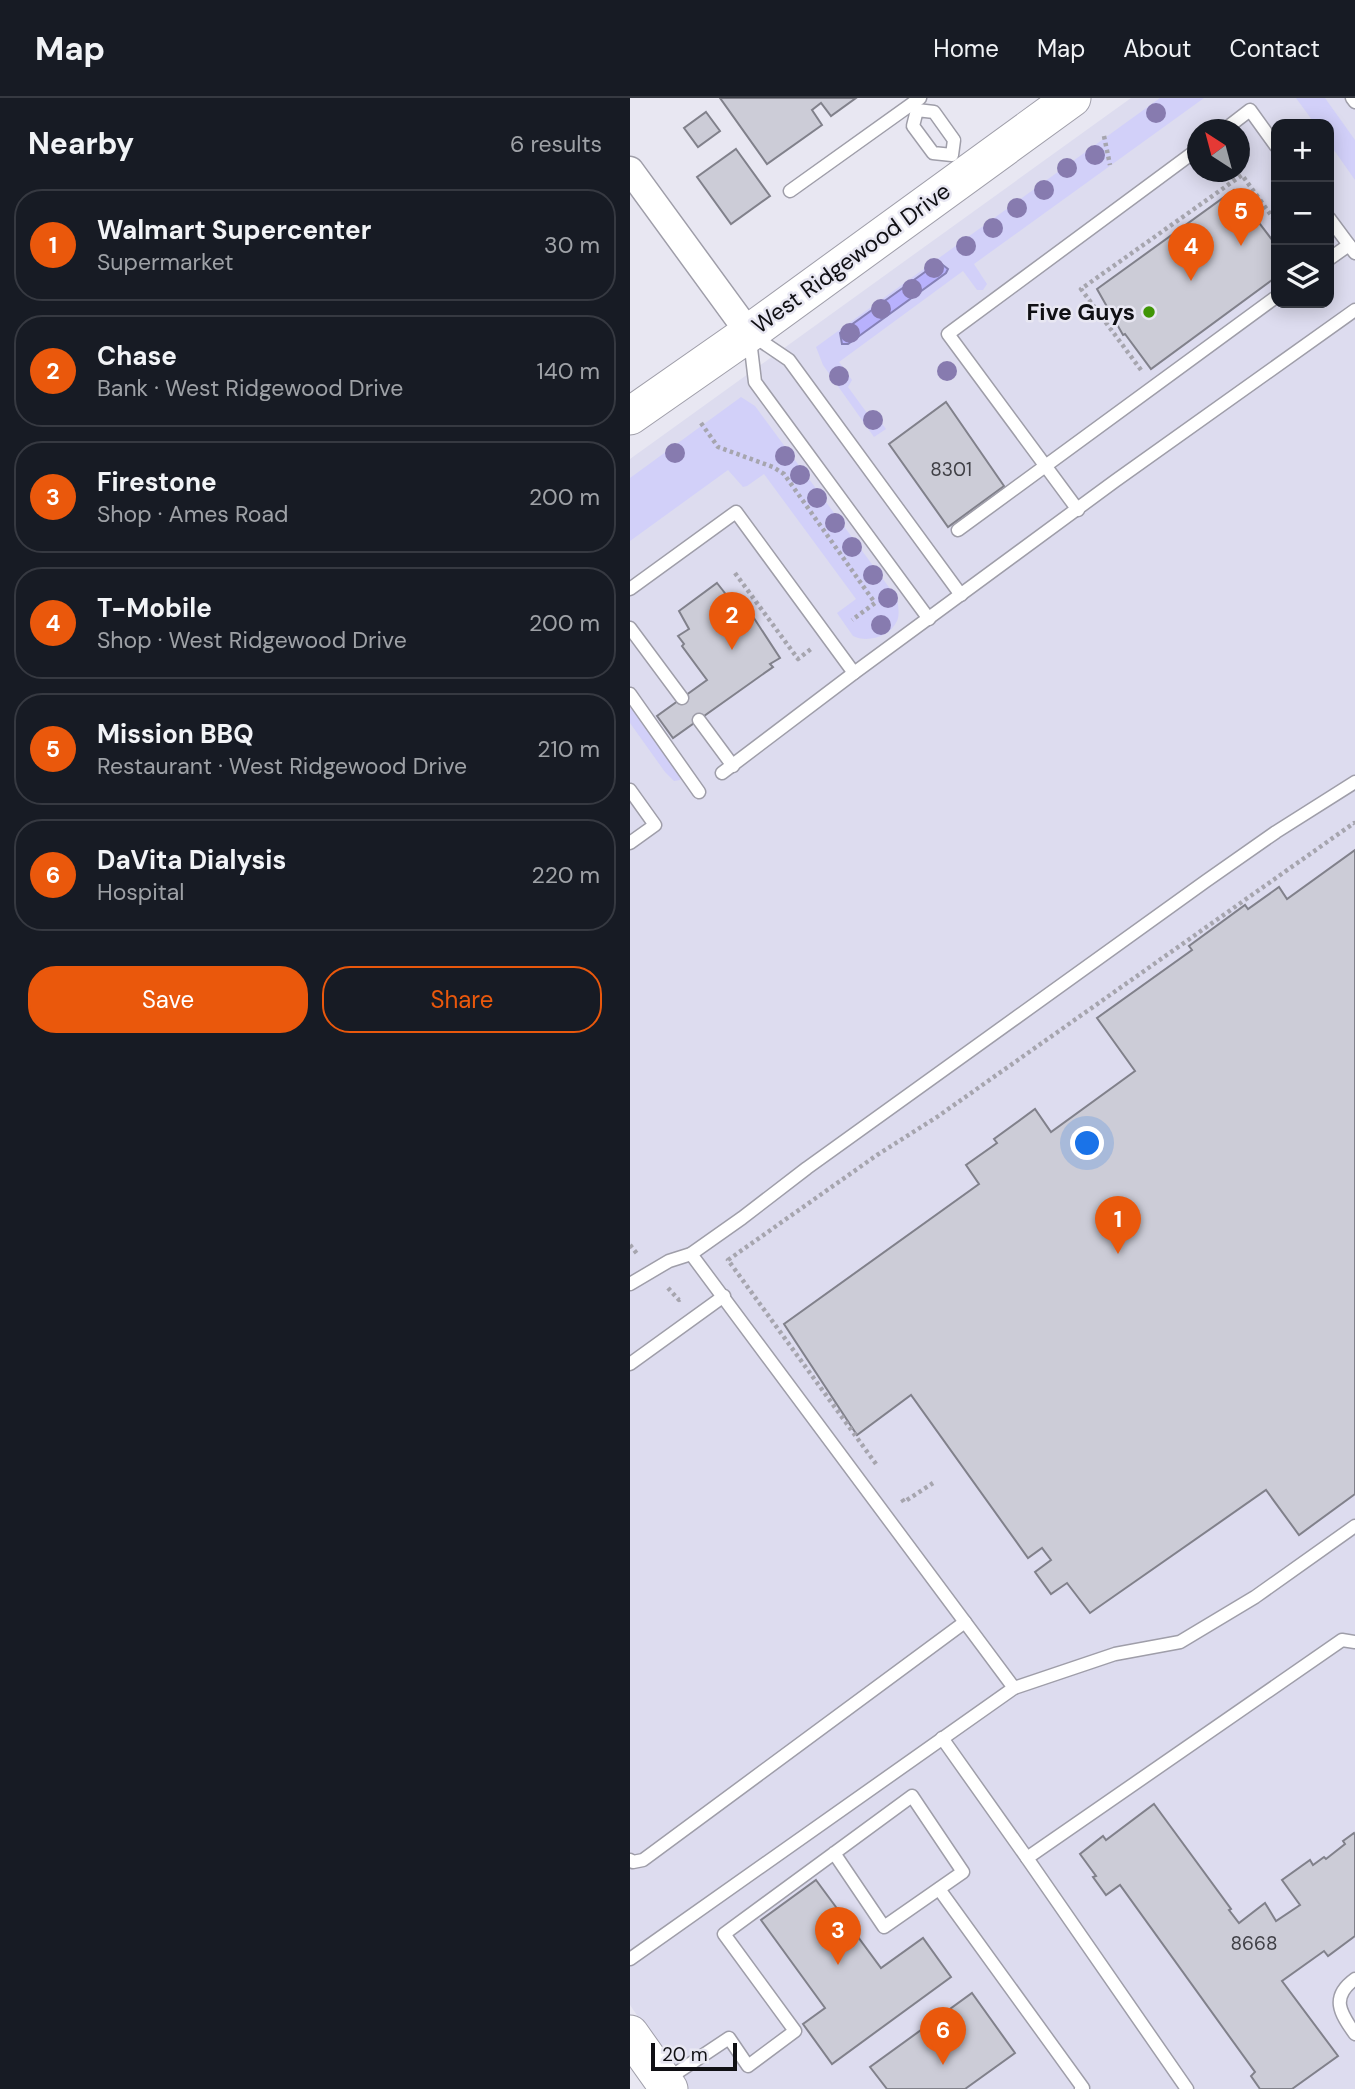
<!DOCTYPE html>
<meta charset="utf-8">
<style>
:root{--surface:#171b24;--page:#242831;--text:#f1f3f6;--muted:#9ea1a6;--line:#363941;--accent:#ea580c}
body{margin:0;font-family:"DM Sans",sans-serif;background:var(--page);color:var(--text)}
.controls{position:absolute;right:21px;top:21px;display:grid;overflow:hidden;border-radius:14px;box-shadow:0 4px 18px #0003}
.controls button{width:63px;height:63px;display:grid;place-items:center;padding:0;border:0;border-bottom:2px solid var(--line);background:var(--surface);color:var(--text);font:35px sans-serif}
.compass{position:absolute;left:557px;top:21px;width:63px;height:63px;border-radius:50%;background:var(--surface);box-shadow:0 4px 18px #0003;rotate:324deg}
.scale{position:absolute;left:21px;bottom:18px;width:86px;box-sizing:border-box;padding-left:7px;border:4px solid #101014;border-top:0;font-size:19px;line-height:24px;white-space:nowrap;color:#101014;-webkit-text-stroke:5px #e8e7f2;paint-order:stroke}
.you{position:absolute;left:458px;top:1046px;width:24px;height:24px;margin:-18px;border:5px solid #fff;border-radius:50%;background:#1a73e8;box-shadow:0 0 0 10px #1a73e833}
.badge{display:grid;place-items:center;width:46px;height:46px;border-radius:50%;background:var(--accent);color:#fff;font-size:23px;font-weight:700}
.pin{position:absolute;translate:-50% -58px;filter:drop-shadow(0 2px 4px #0008)}
.pin::after{content:'';position:absolute;top:37px;width:24px;height:21px;background:inherit;clip-path:polygon(0 0,100% 0,50% 100%)}
.list{margin:0;padding:0;list-style:none}
h2{display:flex;justify-content:space-between;align-items:center;height:91px;margin:0;padding:0 28px;font-size:30px}
h2 small{font-size:23px;font-weight:400;color:var(--muted)}
.list li{display:grid;grid-template-columns:46px 1fr auto;gap:21px;align-items:center;box-sizing:border-box;height:112px;margin:0 14px 14px;padding:0 14px;border:2px solid var(--line);border-radius:28px}
.list b{display:block;font-size:26px;white-space:nowrap}
.list p{margin:0;font-size:23px;white-space:nowrap;color:var(--muted)}
.list em{font-size:23px;font-style:normal;color:var(--muted)}
.actions{display:flex;gap:14px;padding:21px 28px}
.actions a{flex:1;padding:16px 0;border:2px solid var(--accent);border-radius:28px;text-align:center;font-size:24px;color:var(--accent)}
.actions .main{background:var(--accent);color:#fff}
.icon{flex:none;width:38px;height:38px;fill:none;stroke:currentColor;stroke-width:2;stroke-linecap:round;stroke-linejoin:round}
.map{position:relative;flex:none;width:725px;height:1991px;overflow:hidden}
header{display:flex;align-items:center;gap:42px;box-sizing:border-box;height:98px;padding:0 35px;background:var(--surface);border-bottom:2px solid var(--line)}
header strong{font-size:33px}
nav{display:flex;gap:38px;margin-inline-start:auto;font-size:24px}
main{display:flex}
aside{flex:1;background:var(--surface)}
.map>svg:first-child{display:block}
.built{fill:#dddcef;fill-rule:evenodd}
.green{fill:#d2d0f9}
.water{fill:#b8b1fd;stroke:#8681b7;stroke-width:2}
.building{fill:#ccccd7;stroke:#81818b;stroke-width:2}
.lines{fill:none;stroke-linecap:round;stroke-linejoin:round}
.lane-casing{stroke:#9f9ea9;stroke-width:15}
.street-casing{stroke:#9f9ea9;stroke-width:29}
.secondary-casing{stroke:#9f9ea9;stroke-width:39}
.path{stroke:#a6a5ae;stroke-width:4.5;stroke-dasharray:3.5 3.5;stroke-linecap:butt}
.lane{stroke:#fff;stroke-width:12}
.street{stroke:#fff;stroke-width:26}
.secondary{stroke:#fff;stroke-width:37}
.tree{fill:#877baf}
.poi-dot{fill:#3f9505;stroke:#e8e7f2;stroke-width:2.5}
.labels{text-anchor:middle;stroke-width:5;stroke-linejoin:round;paint-order:stroke}
.number-label{font-size:19px;fill:#3f3f45}
.street-label{font-size:23px;fill:#101014;stroke:#e8e7f2}
.poi-label{font-size:23px;font-weight:bold;fill:#101014;stroke:#e8e7f2;text-anchor:end}
</style>
<header>
<strong>Map</strong>
<nav><a>Home</a><a>Map</a><a>About</a><a>Contact</a></nav>
</header>
<main>
<aside>
<h2>Nearby<small>6 results</small></h2>
<ul class="list">
<li><span class="badge">1</span><div><b>Walmart Supercenter</b><p>Supermarket</p></div><em>30 m</em></li>
<li><span class="badge">2</span><div><b>Chase</b><p>Bank · West Ridgewood Drive</p></div><em>140 m</em></li>
<li><span class="badge">3</span><div><b>Firestone</b><p>Shop · Ames Road</p></div><em>200 m</em></li>
<li><span class="badge">4</span><div><b>T-Mobile</b><p>Shop · West Ridgewood Drive</p></div><em>200 m</em></li>
<li><span class="badge">5</span><div><b>Mission BBQ</b><p>Restaurant · West Ridgewood Drive</p></div><em>210 m</em></li>
<li><span class="badge">6</span><div><b>DaVita Dialysis</b><p>Hospital</p></div><em>220 m</em></li>
</ul>
<div class="actions"><a class="main">Save</a><a>Share</a></div>
</aside>
<div class="map">
<svg width="725" height="1991" viewBox="0 0 725 1991">
<rect width="100%" height="100%" fill="#e8e7f2"/>
<!-- built -->
<path class="built" d="M 501,0 L 725,0 L 725,1991 L 58,1991 L 0,1907 L 0,361 ZM 646,26 L 699,26 L 699,205 L 646,205 ZM 568,32 L 610,32 L 610,74 L 568,74 Z"/>
<!-- green -->
<g class="green">
<path d="M 530,0 L 574,0 L 344,166 L 357,186 L 353,192 L 347,192 L 333,173 L 209,264 L 222,282 L 218,289 L 237,315 L 244,315 L 256,331 L 244,339 L 193,267 L 186,249 Z"/>
<path d="M 666,0 L 695,0 L 725,42 L 725,82 L 699,45 L 699,26 L 685,26 Z"/>
<path d="M 111,299 L 125,308 L 267,500 C 268,507 270,517 267,523 C 260,539 237,545 223,538 L 207,515 L 226,501 L 134,376 L 117,388 L 113,389 L 98,372 L 0,443 L 0,380 Z"/>
<path d="M 0,602 L 51,676 L 50,682 L 44,683 L 35,674 L 0,625 Z"/>
</g>
<!-- water -->
<path class="water" d="M 309,164 L 318,171 L 316,175 L 218,246 L 212,246 L 210,235 Z"/>
<!-- building -->
<g class="building">
<path d="M 90,0 L 226,0 L 201,18 L 191,5 L 182,12 L 192,27 L 137,66 Z"/>
<path d="M 76,14 L 90,33 L 68,49 L 54,30 Z"/>
<path d="M 106,51 L 140,98 L 101,126 L 67,79 Z"/>
<path d="M 604,92 L 646,147 L 646,179 L 521,271 L 495,236 L 493,237 L 467,191 Z"/>
<path d="M 316,304 L 374,388 L 318,429 L 259,346 Z"/>
<path d="M 87,485 L 102,504 L 107,499 L 116,512 L 118,511 L 150,560 L 140,566 L 143,569 L 43,640 L 27,618 L 77,582 L 52,548 L 54,546 L 48,538 L 59,531 L 49,513 Z"/>
<path d="M 725,752 L 725,1396 L 669,1437 L 636,1392 L 460,1515 L 437,1485 L 421,1496 L 405,1474 L 421,1462 L 412,1450 L 398,1460 L 281,1297 L 227,1337 L 154,1226 L 349,1086 L 336,1067 L 367,1045 L 364,1041 L 405,1011 L 421,1034 L 505,973 L 467,920 L 562,852 L 559,848 L 615,807 L 618,811 L 649,789 L 657,801 Z"/>
<path d="M 524,1706 L 601,1811 L 599,1812 L 609,1825 L 635,1805 L 646,1823 L 670,1807 L 652,1782 L 680,1762 L 683,1767 L 694,1759 L 696,1761 L 715,1746 L 713,1743 L 724,1735 L 725,1737 L 725,1838 L 698,1858 L 694,1853 L 652,1883 L 708,1958 L 662,1991 L 630,1991 L 621,1978 L 625,1974 L 490,1787 L 476,1797 L 463,1779 L 466,1778 L 450,1756 L 473,1738 L 476,1742 Z"/>
<path d="M 186,1782 L 251,1870 L 293,1840 L 321,1879 L 202,1966 L 173,1926 L 195,1910 L 131,1822 Z"/>
<path d="M 342,1895 L 385,1955 L 335,1991 L 257,1991 L 240,1969 Z"/>
</g>
<g class="lines">
<!-- lane casing -->
<g class="lane-casing">
<g id="lane">
<path d="M 722,0 L 725,4"/>
<path d="M 287,12 L 304,14 L 324,42 L 322,57 L 303,55 L 283,28 Z"/>
<path d="M 594,32 L 620,12 L 646,48"/>
<path d="M 160,93 L 290,0"/>
<path d="M 699,120 L 725,155"/>
<path d="M 699,161 L 719,147"/>
<path d="M 122,237 L 159,262 L 331,497"/>
<path d="M 120,242 L 125,284 L 299,521"/>
<path d="M 448,412 L 318,236 L 568,51"/>
<path d="M 328,432 L 646,199"/>
<path d="M 0,491 L 106,414 L 224,575"/>
<path d="M 0,530 L 52,600"/>
<path d="M 0,596 L 69,694"/>
<path d="M 69,622 L 103,668"/>
<path d="M 92,675 L 224,575 L 485,383 L 725,212"/>
<path d="M 0,692 L 25,727 L 0,745"/>
<path d="M 61,1156 L 384,1590"/>
<path d="M 0,1186 L 39,1163 L 61,1156 L 112,1120 L 177,1070 L 576,783 L 646,734 L 725,684"/>
<path d="M 0,1266 L 94,1198"/>
<path d="M 312,1640 L 397,1760"/>
<path d="M 0,1762 L 3,1764 L 13,1762 L 335,1524"/>
<path d="M 309,1791 L 453,1990 L 451,1991"/>
<path d="M 0,1861 L 384,1590 L 485,1556 L 550,1544 L 625,1499 L 725,1428"/>
<path d="M 725,1881 C 700,1899 710,1915 725,1936"/>
<path d="M 36,1982 L 99,1940 L 118,1968 L 165,1933 L 94,1836 L 282,1698 L 333,1774 L 254,1829 L 204,1755"/>
<path d="M 557,1991 L 397,1760 L 712,1542 L 725,1544"/>
</g>
</g>
<!-- street casing -->
<g class="street-casing">
<path id="street" d="M 0,72 L 119,235"/>
</g>
<!-- secondary casing -->
<g class="secondary-casing">
<g id="secondary">
<path d="M 0,318 L 119,235 L 442,0"/>
<path d="M 0,1936 L 39,1991"/>
</g>
</g>
<!-- path -->
<g class="path">
<path d="M 474,38 L 480,67"/>
<path d="M 511,272 L 451,191 L 612,77 L 646,124"/>
<path d="M 71,325 L 88,349 L 143,369 L 154,376 L 245,505 L 222,522"/>
<path d="M 105,475 L 168,561 L 181,551"/>
<path d="M 0,1147 L 8,1157"/>
<path d="M 38,1190 L 49,1202 L 52,1200"/>
<path d="M 246,1366 L 98,1162 L 247,1057 L 307,1019 L 724,725 L 725,726"/>
<path d="M 272,1401 L 274,1404 L 303,1385"/>
</g>
<!-- lane -->
<use href="#lane" class="lane"/>
<!-- street -->
<use href="#street" class="street"/>
<!-- secondary -->
<use href="#secondary" class="secondary"/>
</g>
<!-- trees -->
<g class="tree">
<circle cx="526" cy="15" r="10"/>
<circle cx="465" cy="57" r="10"/>
<circle cx="437" cy="70" r="10"/>
<circle cx="414" cy="92" r="10"/>
<circle cx="387" cy="110" r="10"/>
<circle cx="363" cy="130" r="10"/>
<circle cx="336" cy="148" r="10"/>
<circle cx="304" cy="170" r="10"/>
<circle cx="282" cy="191" r="10"/>
<circle cx="251" cy="211" r="10"/>
<circle cx="220" cy="235" r="10"/>
<circle cx="317" cy="273" r="10"/>
<circle cx="209" cy="278" r="10"/>
<circle cx="243" cy="322" r="10"/>
<circle cx="45" cy="355" r="10"/>
<circle cx="155" cy="358" r="10"/>
<circle cx="170" cy="377" r="10"/>
<circle cx="187" cy="400" r="10"/>
<circle cx="205" cy="425" r="10"/>
<circle cx="222" cy="449" r="10"/>
<circle cx="243" cy="477" r="10"/>
<circle cx="258" cy="500" r="10"/>
<circle cx="251" cy="527" r="10"/>
</g>
<!-- markers -->
<circle class="poi-dot" cx="519" cy="214" r="7"/>
<g class="labels">
<!-- number labels -->
<g class="number-label">
<text x="321" y="378">8301</text>
<text x="624" y="1852">8668</text>
</g>
<!-- street labels -->
<g class="street-label">
<text transform="translate(221 160) rotate(-36)" y="8">West Ridgewood Drive</text>
</g>
<!-- poi labels -->
<g class="poi-label">
<text x="505" y="222">Five Guys</text>
</g>
</g>
</svg>
<div class="controls">
<button>+</button>
<button>−</button>
<button><svg class="icon" aria-label="layers" viewBox="0 0 24 24"><path d="M12 4l9 5-9 5-9-5zM3 14l9 5 9-5"/></svg></button>
</div>
<svg class="compass" viewBox="-18 -18 36 36"><path d="M0-13l5 13h-10z" fill="#e53935"/><path d="M0 13l5-13h-10z" fill="#9ea1a6"/></svg>
<div class="scale">20 m</div>
<div class="you"></div>
<div class="pin badge" style="left:488px;top:1156px">1</div>
<div class="pin badge" style="left:102px;top:552px">2</div>
<div class="pin badge" style="left:208px;top:1867px">3</div>
<div class="pin badge" style="left:561px;top:183px">4</div>
<div class="pin badge" style="left:611px;top:148px">5</div>
<div class="pin badge" style="left:313px;top:1967px">6</div>
</div>
</main>
